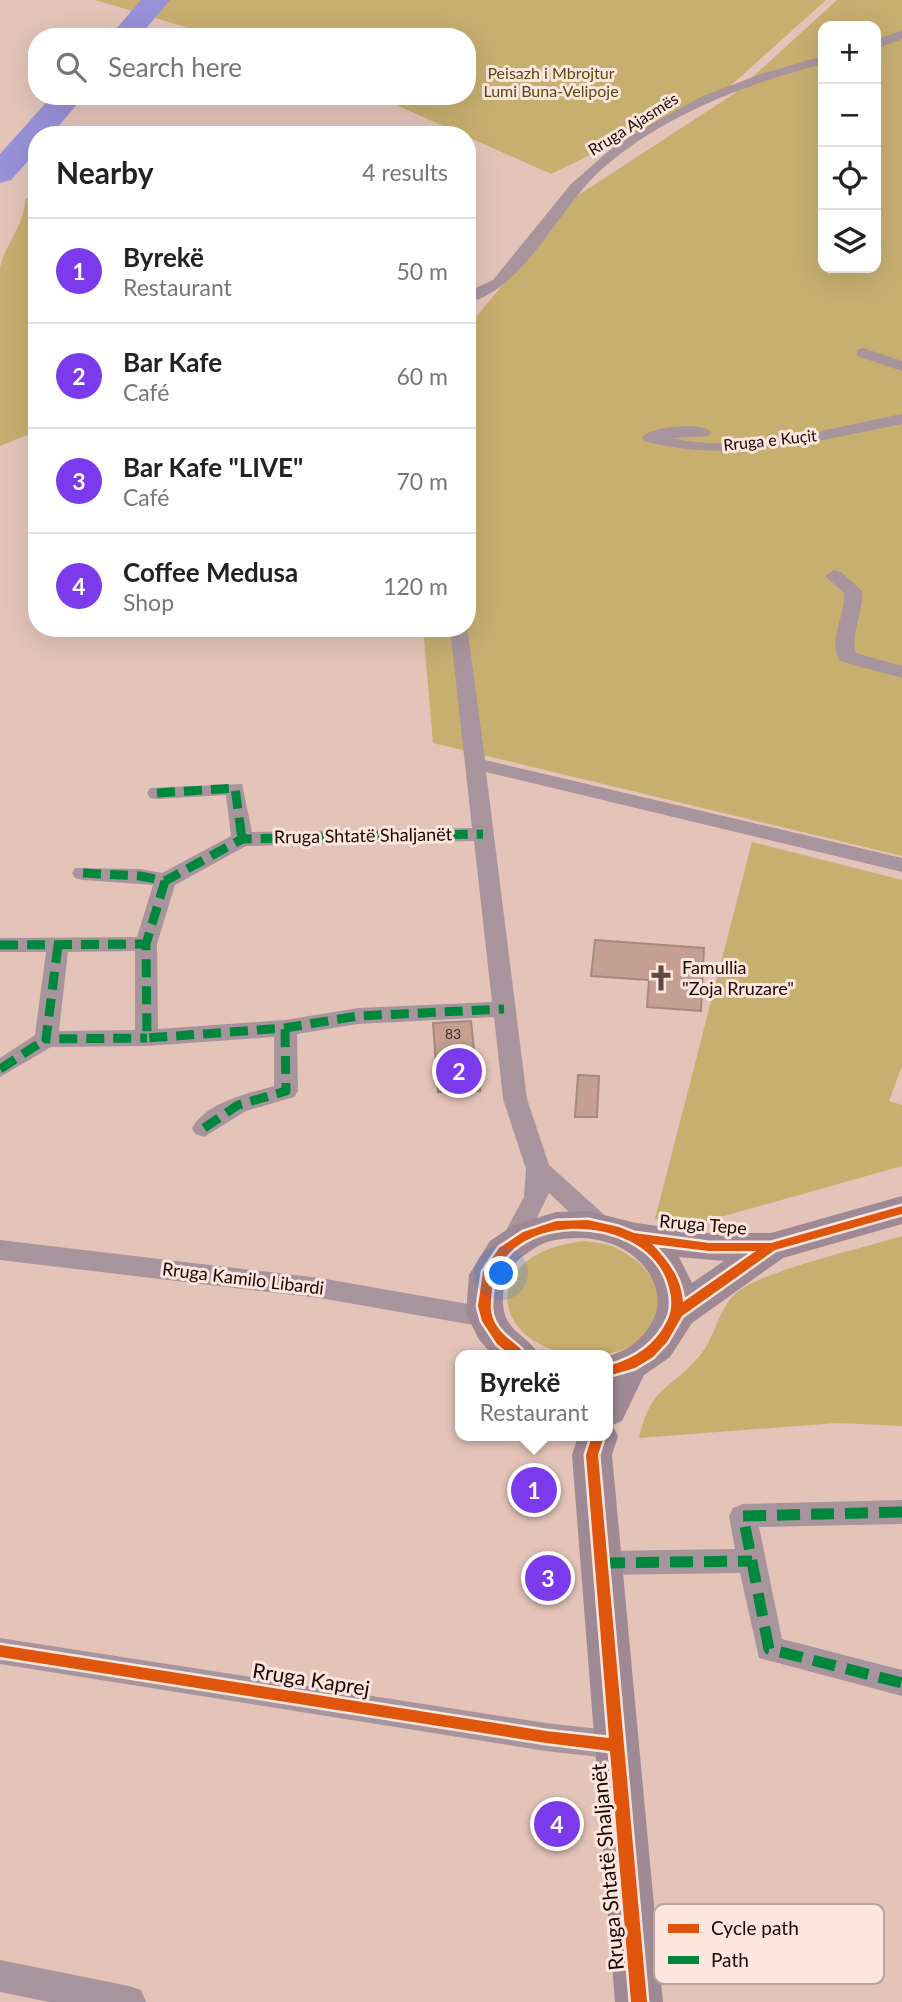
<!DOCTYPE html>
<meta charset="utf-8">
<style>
:root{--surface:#fff;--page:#f6f6f6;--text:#222;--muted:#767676;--line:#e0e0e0;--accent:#7c3aed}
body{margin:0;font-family:Lato,sans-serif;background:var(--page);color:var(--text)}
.controls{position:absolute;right:21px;top:21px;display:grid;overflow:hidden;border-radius:14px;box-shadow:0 7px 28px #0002}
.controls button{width:63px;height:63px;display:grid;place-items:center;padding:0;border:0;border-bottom:2px solid var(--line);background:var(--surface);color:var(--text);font:35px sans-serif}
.you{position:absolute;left:502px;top:1274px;width:24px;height:24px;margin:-18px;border:5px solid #fff;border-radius:50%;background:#1a73e8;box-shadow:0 0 0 10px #1a73e833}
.badge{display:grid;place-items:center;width:46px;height:46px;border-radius:50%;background:var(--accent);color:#fff;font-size:23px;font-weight:700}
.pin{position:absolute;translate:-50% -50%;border:4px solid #fff;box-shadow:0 2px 7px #0006}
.popup{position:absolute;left:455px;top:1350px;width:158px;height:91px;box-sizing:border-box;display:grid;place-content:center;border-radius:14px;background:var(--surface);filter:drop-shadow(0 2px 5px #0005);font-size:23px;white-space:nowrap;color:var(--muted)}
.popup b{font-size:26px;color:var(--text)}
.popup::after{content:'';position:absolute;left:50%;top:100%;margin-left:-14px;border:14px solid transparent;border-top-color:var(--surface)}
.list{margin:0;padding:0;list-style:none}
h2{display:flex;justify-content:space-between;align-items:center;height:91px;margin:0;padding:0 28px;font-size:30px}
h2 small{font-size:23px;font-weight:400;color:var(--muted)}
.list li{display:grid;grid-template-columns:46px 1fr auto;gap:21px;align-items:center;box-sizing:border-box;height:105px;padding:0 28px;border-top:2px solid var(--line)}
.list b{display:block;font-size:26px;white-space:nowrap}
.list p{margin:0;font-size:23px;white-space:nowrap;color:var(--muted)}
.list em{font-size:23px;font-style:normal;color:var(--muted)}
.icon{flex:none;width:38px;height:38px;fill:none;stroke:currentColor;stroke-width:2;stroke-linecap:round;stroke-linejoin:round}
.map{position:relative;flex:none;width:902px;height:2002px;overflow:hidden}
.search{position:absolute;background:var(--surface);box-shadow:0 7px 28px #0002;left:28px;top:28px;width:448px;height:77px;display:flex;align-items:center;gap:18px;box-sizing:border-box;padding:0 24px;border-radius:28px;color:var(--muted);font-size:26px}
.panel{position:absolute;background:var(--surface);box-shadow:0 7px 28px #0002;left:28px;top:126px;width:448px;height:511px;border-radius:28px}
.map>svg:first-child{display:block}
.green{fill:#c7af70;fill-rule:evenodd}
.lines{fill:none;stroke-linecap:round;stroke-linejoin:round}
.river{fill:#9891d9;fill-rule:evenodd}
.building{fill:#c49f92;stroke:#a48980;stroke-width:2}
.street{fill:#a8949c;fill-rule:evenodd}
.secondary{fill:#9e8994;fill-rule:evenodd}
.quiet-far1{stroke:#00873e;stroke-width:9;stroke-dasharray:18 9;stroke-linecap:butt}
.quiet{stroke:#00873e;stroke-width:11;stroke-dasharray:23 11;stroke-linecap:butt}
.cycleway-casing{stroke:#fde6de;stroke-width:5}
.cycleway{fill:#de550b;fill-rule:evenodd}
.labels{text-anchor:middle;stroke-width:6;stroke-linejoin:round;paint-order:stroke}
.number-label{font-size:14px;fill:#482c25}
.far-park-label{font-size:16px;fill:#564c13;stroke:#fde6de}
.far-street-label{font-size:16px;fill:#1e0601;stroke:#fde6de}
.street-label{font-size:18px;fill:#1e0601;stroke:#fde6de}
.poi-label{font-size:18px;fill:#1e0601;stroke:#fde6de;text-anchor:start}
.near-street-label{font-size:21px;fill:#1e0601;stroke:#fde6de}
.key{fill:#fde6de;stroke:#baa39c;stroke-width:2}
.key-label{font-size:19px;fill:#1e0601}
</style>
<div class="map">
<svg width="902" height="2002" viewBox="0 0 902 2002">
<rect width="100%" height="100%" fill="#e4c4b9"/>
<!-- green -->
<g class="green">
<path d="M 95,0 L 826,0 L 728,88 L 551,174 L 376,96 L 467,96 L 467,37 L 219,37 Z"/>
<path d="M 837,0 L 902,0 L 902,856 L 433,743 L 423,628 L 467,628 L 467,328 L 574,198 L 735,93 ZM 823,26 L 876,26 L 876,268 L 823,268 Z"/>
<path d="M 32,197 L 37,198 L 37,431 L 0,446 L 0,267 C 6,243 25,224 25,199 Z"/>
<path d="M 752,842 L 902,880 L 902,1066 L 889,1101 L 902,1105 L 902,1166 L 710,1220 L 691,1223 L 655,1219 Z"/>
<path d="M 902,1236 L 902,1426 L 837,1423 L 639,1438 C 652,1383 670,1392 701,1354 C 715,1337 718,1310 735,1294 C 757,1272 867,1247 902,1236 Z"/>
<path d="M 585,1241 C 595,1243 607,1243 616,1248 C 653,1266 675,1301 643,1336 C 629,1351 609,1355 590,1355 C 489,1355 473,1252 585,1241 Z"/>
</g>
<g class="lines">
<!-- river -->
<g class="river">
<path d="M 141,0 L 170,0 L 139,37 L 109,37 Z"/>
<path d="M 52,96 L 84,96 L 51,135 L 37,135 L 37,151 L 11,180 L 0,183 L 0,154 Z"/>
</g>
</g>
<!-- building -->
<g class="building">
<path d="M 595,940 L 704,948 L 701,1011 L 647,1007 L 649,980 L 591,976 Z"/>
<path d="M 471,1021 L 475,1059 L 480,1059 L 480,1091 L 438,1092 L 433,1023 Z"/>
<path d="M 578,1075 L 599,1076 L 597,1117 L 575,1117 Z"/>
</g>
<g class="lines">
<!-- street -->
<g class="street">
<path d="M 902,30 L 902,39 L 876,49 L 876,40 Z"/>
<path d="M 823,56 L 823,64 C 746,84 663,115 602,169 C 558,208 526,288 467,303 L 467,292 L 493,280 L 571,184 L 619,142 L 701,97 L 761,74 Z"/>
<path d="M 863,348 L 902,361 L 902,371 L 857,356 L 857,350 Z"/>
<path d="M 902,414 L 902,424 C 816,441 731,464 644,441 L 642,437 C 652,426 702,422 711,432 L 709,436 L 673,438 C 740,455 835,427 902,414 Z"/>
<path d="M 834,570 L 841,572 L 862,591 C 864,613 850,632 856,653 L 902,666 L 902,678 L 840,661 C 827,639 846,616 844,593 L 825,576 Z"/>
<path d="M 467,626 L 485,760 L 902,858 L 902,872 L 486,772 L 527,1099 L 549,1165 L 609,1219 L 613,1226 L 609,1233 L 600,1235 L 591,1233 L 549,1193 L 521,1250 L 512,1253 L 503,1250 L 499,1243 L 524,1197 L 526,1169 L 503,1099 L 494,1017 L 358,1024 L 297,1034 L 298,1091 L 294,1097 L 246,1111 L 204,1137 L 195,1134 L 192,1128 C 207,1102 247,1094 274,1086 L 274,1037 L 147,1046 L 51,1047 L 0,1077 L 0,1058 L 35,1035 L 46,952 L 0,952 L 0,938 L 137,937 L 153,885 L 83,880 L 75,878 L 72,873 L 75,868 L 140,869 L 162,873 L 231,836 L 226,795 L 157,799 L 150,798 L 147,793 L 150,788 L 242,784 L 252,832 L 472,828 L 450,628 ZM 474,841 L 492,1002 L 358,1008 L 285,1020 L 158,1029 L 157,944 L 175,885 L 246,846 ZM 135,951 L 135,1030 L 59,1031 L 68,952 Z"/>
<path d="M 0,1240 L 320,1278 L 485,1307 L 494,1310 L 498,1317 L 494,1324 L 485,1327 L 320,1298 L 0,1260 Z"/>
<path d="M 902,1500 L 902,1524 L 759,1527 L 782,1639 L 902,1670 L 902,1696 L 759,1658 L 740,1573 L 602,1575 L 592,1572 L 588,1563 L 592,1554 L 602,1551 L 735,1549 L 729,1516 L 733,1508 L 743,1504 Z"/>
<path d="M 0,1638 L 546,1723 L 617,1731 L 628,1735 L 632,1745 L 628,1755 L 617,1759 L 546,1751 L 0,1664 Z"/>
<path d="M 0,1960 L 129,1986 L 141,1990 L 146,2002 L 49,2002 L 0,1992 Z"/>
</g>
<!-- secondary -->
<path class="secondary" d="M 902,1196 L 902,1224 L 783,1258 L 692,1323 L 670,1357 L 644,1375 L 622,1421 L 612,1425 L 618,1436 L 612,1455 L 663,2002 L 615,2002 L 572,1455 L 578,1436 L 608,1436 L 608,1356 C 624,1352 637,1343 647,1330 C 674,1296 645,1254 609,1243 C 593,1237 572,1237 555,1240 C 542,1242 533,1249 522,1257 C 506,1268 499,1296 505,1315 C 511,1333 531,1339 539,1355 L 492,1355 L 478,1338 L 466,1313 L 469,1275 L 490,1241 L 514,1225 L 556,1212 L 588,1211 L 636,1223 L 709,1233 L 771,1233 ZM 679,1257 L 724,1261 L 692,1283 Z"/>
<!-- quiet-far1 -->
<g class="quiet-far1">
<path d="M 157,793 L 235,788 L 242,839"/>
<path d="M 83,873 L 140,876 L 165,881 L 242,839 L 483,834"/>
<path d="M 165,881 L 146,944 L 147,1038 L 285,1028 L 358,1016 L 504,1009"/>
<path d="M 0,945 L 146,944"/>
<path d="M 58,945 L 46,1039 L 147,1038"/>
<path d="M 0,1069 L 46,1039"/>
<path d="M 204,1128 L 238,1105 L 286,1091 L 285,1028"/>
</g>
<!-- quiet -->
<g class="quiet">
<path d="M 902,1512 L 743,1516 L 769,1649 L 902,1683"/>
<path d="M 602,1563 L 752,1561"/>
</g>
<!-- cycleway casing -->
<g class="cycleway-casing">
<g id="cycleway">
<path d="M 902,1206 L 902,1214 L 775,1250 L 682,1316 L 667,1342 L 653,1357 L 635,1368 L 608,1376 L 608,1366 C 634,1359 656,1345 668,1319 C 674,1306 671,1291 666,1278 C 638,1211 501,1210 492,1290 C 491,1301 489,1310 494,1321 C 502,1338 518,1343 526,1355 L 511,1355 L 497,1344 L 482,1321 L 478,1306 L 483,1272 L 499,1248 L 523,1232 L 556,1221 L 588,1220 L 619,1227 L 634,1233 L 709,1243 L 771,1243 ZM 652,1244 L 709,1251 L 756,1251 L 683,1302 C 681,1277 668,1261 652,1244 Z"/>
<path d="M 592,1436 L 604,1436 L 598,1455 L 647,2002 L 631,2002 L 610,1751 L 546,1743 L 0,1657 L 0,1645 L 546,1731 L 609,1738 L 586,1455 Z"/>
</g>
</g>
<!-- cycleway -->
<use href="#cycleway" class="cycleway"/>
</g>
<!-- icons -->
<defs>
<g id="church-bare" transform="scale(2.1)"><path d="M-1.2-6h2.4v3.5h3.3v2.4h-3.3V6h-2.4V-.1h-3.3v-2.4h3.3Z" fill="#634841" stroke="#fde6de" stroke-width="2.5" paint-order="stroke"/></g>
</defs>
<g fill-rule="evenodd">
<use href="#church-bare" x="661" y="978"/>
</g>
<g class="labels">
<!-- number labels -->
<g class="number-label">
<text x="453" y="1039">83</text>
</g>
<!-- far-park labels -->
<g class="far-park-label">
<text x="551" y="79">Peisazh i Mbrojtur<tspan x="551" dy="18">Lumi Buna-Velipoje</tspan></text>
</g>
<!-- far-street labels -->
<g class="far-street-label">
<text transform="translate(633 124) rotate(-32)" y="6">Rruga Ajasmës</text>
<text transform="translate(770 440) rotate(-6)" y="6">Rruga e Kuçit</text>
</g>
<!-- street labels -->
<g class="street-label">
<text transform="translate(363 836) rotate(-1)" y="6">Rruga Shtatë Shaljanët</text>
<text transform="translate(703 1225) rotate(5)" y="6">Rruga Tepe</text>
<text transform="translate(243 1279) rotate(7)" y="6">Rruga Kamilo Libardi</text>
</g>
<!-- poi labels -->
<g class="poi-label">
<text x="682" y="974">Famullia<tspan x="682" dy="21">"Zoja Rruzare"</tspan></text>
</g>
<!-- near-street labels -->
<g class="near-street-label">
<text transform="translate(311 1680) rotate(9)" y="7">Rruga Kaprej</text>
<text transform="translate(608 1867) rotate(-95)" y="7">Rruga Shtatë Shaljanët</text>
</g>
</g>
<!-- legend -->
<rect x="654" y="1904" width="230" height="80" rx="10" class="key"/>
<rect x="668" y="1924" width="31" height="9" fill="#de550b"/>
<rect x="668" y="1956" width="31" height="8" fill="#00873e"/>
<g class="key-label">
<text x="711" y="1935">Cycle path</text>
<text x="711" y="1967">Path</text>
</g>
</svg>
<div class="controls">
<button>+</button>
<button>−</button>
<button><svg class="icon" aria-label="locate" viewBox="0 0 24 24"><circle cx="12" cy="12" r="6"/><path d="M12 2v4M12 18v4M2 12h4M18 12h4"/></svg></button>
<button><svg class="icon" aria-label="layers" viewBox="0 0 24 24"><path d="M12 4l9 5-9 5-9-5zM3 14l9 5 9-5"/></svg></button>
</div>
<div class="you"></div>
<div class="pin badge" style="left:534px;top:1490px">1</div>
<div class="popup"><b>Byrekë</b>Restaurant</div>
<div class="pin badge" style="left:459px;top:1071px">2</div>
<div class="pin badge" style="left:548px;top:1578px">3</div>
<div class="pin badge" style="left:557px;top:1824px">4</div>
<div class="search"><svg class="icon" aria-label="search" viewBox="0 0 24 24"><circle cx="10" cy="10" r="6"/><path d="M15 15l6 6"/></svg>Search here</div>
<section class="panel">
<h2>Nearby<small>4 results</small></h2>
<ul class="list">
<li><span class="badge">1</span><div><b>Byrekë</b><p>Restaurant</p></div><em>50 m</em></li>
<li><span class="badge">2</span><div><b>Bar Kafe</b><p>Café</p></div><em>60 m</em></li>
<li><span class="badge">3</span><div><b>Bar Kafe &quot;LIVE&quot;</b><p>Café</p></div><em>70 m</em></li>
<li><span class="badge">4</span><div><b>Coffee Medusa</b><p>Shop</p></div><em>120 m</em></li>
</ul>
</section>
</div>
